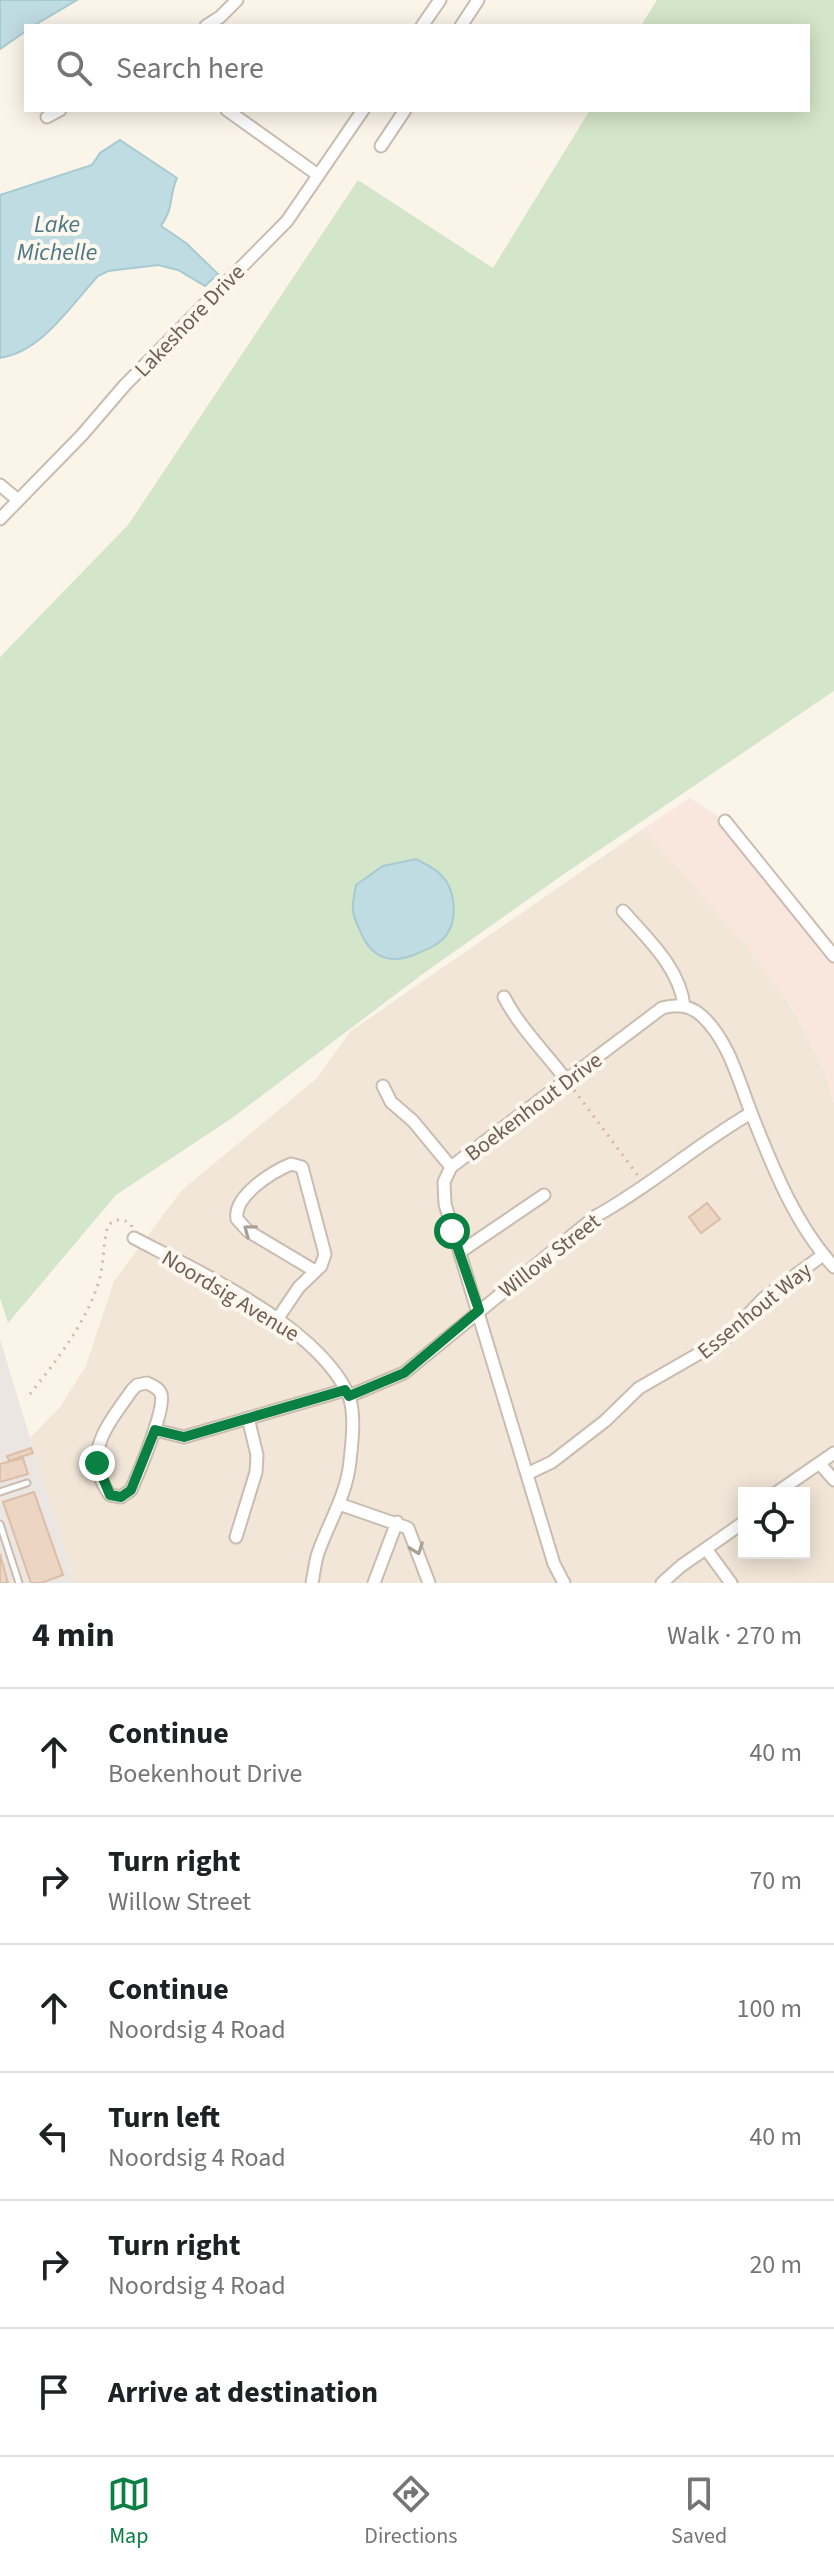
<!DOCTYPE html>
<meta charset="utf-8">
<style>
:root{--surface:#fff;--page:#f2f2f2;--text:#202124;--muted:#757577;--line:#e0e0e0;--accent:#0b8043}
body{margin:0;font-family:"Source Sans 3",sans-serif;background:var(--page);color:var(--text)}
.controls{position:absolute;right:24px;bottom:24px;display:grid;overflow:hidden;border-radius:0px;box-shadow:0 4px 20px #0003}
.controls button{width:72px;height:72px;display:grid;place-items:center;padding:0;border:0;border-bottom:2px solid var(--line);background:var(--surface);color:var(--text);font:40px sans-serif}
.stop{position:absolute;width:24px;height:24px;margin:-18px;border:6px solid #0b8043;border-radius:50%;background:#fff}
.stop.end{background:#0b8043;border-color:#fff;box-shadow:0 2px 8px #0008}
.list{margin:0;padding:0;list-style:none}
h2{display:flex;justify-content:space-between;align-items:center;height:104px;margin:0;padding:0 32px;font-size:34px}
h2 small{font-size:26px;font-weight:400;color:var(--muted)}
.list li{display:grid;grid-template-columns:52px 1fr auto;gap:24px;align-items:center;box-sizing:border-box;height:128px;padding:0 32px;border-top:2px solid var(--line)}
.list b{display:block;font-size:30px;white-space:nowrap}
.list p{margin:0;font-size:26px;white-space:nowrap;color:var(--muted)}
.list em{font-size:26px;font-style:normal;color:var(--muted)}
.icon{flex:none;width:44px;height:44px;fill:none;stroke:currentColor;stroke-width:2;stroke-linecap:round;stroke-linejoin:round}
.map{position:relative;flex:none;width:834px;height:1583px;overflow:hidden}
.search{position:absolute;background:var(--surface);box-shadow:0 4px 20px #0003;left:24px;right:24px;top:24px;height:88px;display:flex;align-items:center;gap:20px;box-sizing:border-box;padding:0 28px;border-radius:0px;color:var(--muted);font-size:30px}
.sheet{height:872px;background:var(--surface)}
nav{display:flex;justify-content:space-around;align-items:center;box-sizing:border-box;height:112px;border-top:2px solid var(--line);background:var(--surface);font-size:22px;color:var(--muted)}
nav a{display:grid;justify-items:center;gap:4px}
nav .on{color:var(--accent)}
.map>svg:first-child{display:block}
.residential{fill:#f1e6d8;fill-rule:evenodd}
.commercial{fill:#f9e7de}
.industrial{fill:#ebe6e1}
.green{fill:#d4e6c9}
.water{fill:#bfdce2;stroke:#a7cad2;stroke-width:2}
.building{fill:#ecd5c3;stroke:#ddbda6;stroke-width:2}
.lines{fill:none;stroke-linecap:round;stroke-linejoin:round}
.service-casing{stroke:#cbbcb0;stroke-width:9}
.minor-casing{stroke:#cbbcb0;stroke-width:15}
.path{stroke:#d1b8a7;stroke-width:3;stroke-dasharray:2 6;stroke-linecap:butt}
.service{stroke:#fff;stroke-width:5}
.minor{stroke:#fff;stroke-width:11}
.oneway{stroke:#aa9e95}
.route{stroke:#0b8043;stroke-width:10}
.labels{text-anchor:middle;stroke-width:8;stroke-linejoin:round;paint-order:stroke}
.street-label{font-size:22px;fill:#715d4f;stroke:#fdf8ef}
.water-label{font-size:24px;font-style:italic;fill:#4c7782;stroke:#fdf8ef}
</style>
<div class="map">
<svg width="834" height="1583" viewBox="0 0 834 1583">
<rect width="100%" height="100%" fill="#faf4e9"/>
<!-- residential -->
<path class="residential" d="M 643,829 L 751,951 L 796,1014 L 823,1068 L 834,1103 L 834,1583 L 75,1583 L 30,1438 L 60,1407 L 86,1366 L 114,1281 L 181,1191 L 316,1079 L 351,1031 ZM 744,1493 L 804,1493 L 804,1553 L 744,1553 Z"/>
<!-- commercial -->
<path class="commercial" d="M 690,798 L 725,821 L 834,956 L 834,1103 L 823,1068 L 796,1013 L 751,951 L 643,829 Z"/>
<!-- industrial -->
<path class="industrial" d="M 0,1339 L 30,1438 L 75,1583 L 0,1583 Z"/>
<!-- green -->
<path class="green" d="M 657,0 L 834,0 L 834,691 L 564,874 L 424,973 L 232,1118 L 116,1195 L 8,1323 L 0,1298 L 0,657 L 128,525 L 358,180 L 493,268 L 590,110 L 808,110 L 808,26 L 641,26 Z"/>
<!-- water -->
<g class="water">
<path d="M 0,0 L 77,0 L 33,26 L 26,26 L 26,31 L 0,49 Z"/>
<path d="M 120,140 L 177,178 C 168,199 175,205 161,226 L 186,243 L 218,274 L 205,286 L 178,270 L 158,265 L 108,271 L 98,276 C 71,305 42,352 0,358 L 0,195 L 92,165 L 100,153 Z"/>
<path d="M 416,859 C 425,864 435,868 442,876 C 455,889 458,919 447,934 C 441,944 426,950 416,954 C 391,965 372,958 361,933 C 358,926 353,917 353,910 C 352,902 355,892 356,885 L 383,866 Z"/>
</g>
<!-- building -->
<g class="building">
<path d="M 707,1203 L 720,1219 L 701,1233 L 689,1217 Z"/>
<path d="M 31,1448 L 33,1453 L 9,1461 L 7,1456 Z"/>
<path d="M 23,1458 L 28,1474 L 0,1482 L 0,1464 Z"/>
<path d="M 34,1492 L 63,1575 L 41,1583 L 31,1583 L 3,1502 Z"/>
<path d="M 0,1554 L 8,1583 L 0,1583 Z"/>
</g>
<g class="lines">
<!-- service casing -->
<g class="service-casing">
<g id="service">
<path d="M 0,1492 L 27,1483"/>
<path d="M 0,1524 L 19,1583"/>
</g>
</g>
<!-- minor casing -->
<g class="minor-casing">
<g id="minor">
<path d="M 206,26 L 220,17 L 237,0"/>
<path d="M 422,26 L 440,0"/>
<path d="M 461,26 L 478,0"/>
<path d="M 227,110 L 318,175"/>
<path d="M 47,117 L 60,110"/>
<path d="M 381,146 L 405,110"/>
<path d="M 0,485 L 18,500"/>
<path d="M 0,519 L 82,435 L 125,385 L 287,221 L 363,110"/>
<path d="M 725,821 L 834,956"/>
<path d="M 623,911 C 646,937 680,968 684,1006"/>
<path d="M 504,997 C 520,1028 546,1053 567,1081"/>
<path d="M 383,1086 L 391,1102 L 413,1121 L 451,1167"/>
<path d="M 134,1238 C 199,1272 317,1326 348,1394 C 356,1412 352,1442 350,1461 C 347,1494 329,1522 318,1553 C 315,1562 314,1573 312,1583"/>
<path d="M 460,1252 L 544,1195"/>
<path d="M 278,1318 L 299,1287 L 321,1266 L 325,1254 L 302,1167 L 291,1164 C 272,1172 233,1196 237,1219 L 248,1231 L 315,1271"/>
<path d="M 147,1383 C 153,1386 159,1388 161,1394 C 166,1409 138,1474 131,1490 L 121,1497 L 110,1495 C 80,1454 108,1425 132,1390 L 137,1385 Z"/>
<path d="M 349,1396 L 404,1373 L 596,1216 C 651,1186 697,1144 751,1113"/>
<path d="M 155,1430 L 184,1437 L 345,1390"/>
<path d="M 820,1464 L 834,1480"/>
<path d="M 529,1473 L 552,1462 L 605,1421 L 639,1388 L 726,1338 L 764,1298 L 823,1255"/>
<path d="M 776,1493 L 834,1453"/>
<path d="M 339,1504 L 408,1528 L 429,1583"/>
<path d="M 236,1537 L 256,1472 L 257,1455 L 248,1418"/>
<path d="M 706,1549 L 731,1583"/>
<path d="M 374,1583 L 397,1522"/>
<path d="M 564,1583 L 554,1564 L 445,1204 L 444,1182 L 451,1167 L 662,1008 C 677,1004 690,1005 702,1016 C 729,1041 739,1082 752,1115 C 773,1168 795,1224 834,1267"/>
<path d="M 662,1583 L 681,1566 L 744,1522"/>
</g>
</g>
<!-- path -->
<g class="path">
<path d="M 574,1090 L 639,1177"/>
<path d="M 30,1394 C 57,1360 86,1323 99,1281 C 104,1263 103,1244 108,1225 C 116,1219 122,1218 131,1224 L 132,1228"/>
</g>
<!-- service -->
<use href="#service" class="service"/>
<!-- minor -->
<use href="#minor" class="minor"/>
</g>
<!-- one-way arrows -->
<defs><path id="oneway-chevron" d="M-2-3.5L2.5 0L-2 3.5" fill="none" stroke-width="1.6" stroke-linecap="round" stroke-linejoin="round" transform="scale(2)"/></defs>
<g class="oneway">
<use href="#oneway-chevron" transform="translate(249 1230) rotate(-143)"/>
<use href="#oneway-chevron" transform="translate(417 1549) rotate(70)"/>
</g>
<g class="lines">
<!-- route -->
<path class="route" d="M 97,1463 L 110,1495 L 121,1497 L 131,1490 L 155,1430 L 184,1437 L 345,1390 L 349,1396 L 404,1373 L 479,1310 L 452,1231"/>
</g>
<g class="labels">
<!-- street labels -->
<g class="street-label">
<text transform="translate(189 320) rotate(-46)" y="8">Lakeshore Drive</text>
<text transform="translate(533 1106) rotate(-37)" y="8">Boekenhout Drive</text>
<text transform="translate(549 1255) rotate(-38)" y="8">Willow Street</text>
<text transform="translate(231 1295) rotate(31)" y="8">Noordsig Avenue</text>
<text transform="translate(754 1310) rotate(-39)" y="8">Essenhout Way</text>
</g>
<!-- water labels -->
<g class="water-label">
<text x="57" y="232">Lake<tspan x="57" dy="28">Michelle</tspan></text>
</g>
</g>
</svg>
<div class="controls">
<button><svg class="icon" aria-label="locate" viewBox="0 0 24 24"><circle cx="12" cy="12" r="6"/><path d="M12 2v4M12 18v4M2 12h4M18 12h4"/></svg></button>
</div>
<div class="stop" style="left:452px;top:1231px"></div>
<div class="stop end" style="left:97px;top:1463px"></div>
<div class="search"><svg class="icon" aria-label="search" viewBox="0 0 24 24"><circle cx="10" cy="10" r="6"/><path d="M15 15l6 6"/></svg>Search here</div>
</div>
<section class="sheet">
<h2>4 min<small>Walk · 270 m</small></h2>
<ul class="list">
<li><svg class="icon" aria-label="ahead" viewBox="0 0 24 24"><path d="M12 20V5M6 11l6-6 6 6"/></svg><div><b>Continue</b><p>Boekenhout Drive</p></div><em>40 m</em></li>
<li><svg class="icon" aria-label="right" viewBox="0 0 24 24"><path d="M7 20v-9h11M14 6l5 5-5 5"/></svg><div><b>Turn right</b><p>Willow Street</p></div><em>70 m</em></li>
<li><svg class="icon" aria-label="ahead" viewBox="0 0 24 24"><path d="M12 20V5M6 11l6-6 6 6"/></svg><div><b>Continue</b><p>Noordsig 4 Road</p></div><em>100 m</em></li>
<li><svg class="icon" aria-label="left" viewBox="0 0 24 24"><path d="M17 20v-9H6M10 6l-5 5 5 5"/></svg><div><b>Turn left</b><p>Noordsig 4 Road</p></div><em>40 m</em></li>
<li><svg class="icon" aria-label="right" viewBox="0 0 24 24"><path d="M7 20v-9h11M14 6l5 5-5 5"/></svg><div><b>Turn right</b><p>Noordsig 4 Road</p></div><em>20 m</em></li>
<li><svg class="icon" aria-label="arrive" viewBox="0 0 24 24"><path d="M6 21V4h12l-3 4 3 4H6"/></svg><div><b>Arrive at destination</b></div></li>
</ul>
</section>
<nav>
<a class="on"><svg class="icon" aria-label="map" viewBox="0 0 24 24"><path d="M3 6l6-2 6 2 6-2v14l-6 2-6-2-6 2zM9 4v14M15 6v14"/></svg>Map</a>
<a><svg class="icon" aria-label="directions" viewBox="0 0 24 24"><path d="M12 3l9 9-9 9-9-9zM9 14v-3h6M13 9l2 2-2 2"/></svg>Directions</a>
<a><svg class="icon" aria-label="saved" viewBox="0 0 24 24"><path d="M7 4h10v16l-5-4-5 4z"/></svg>Saved</a>
</nav>
